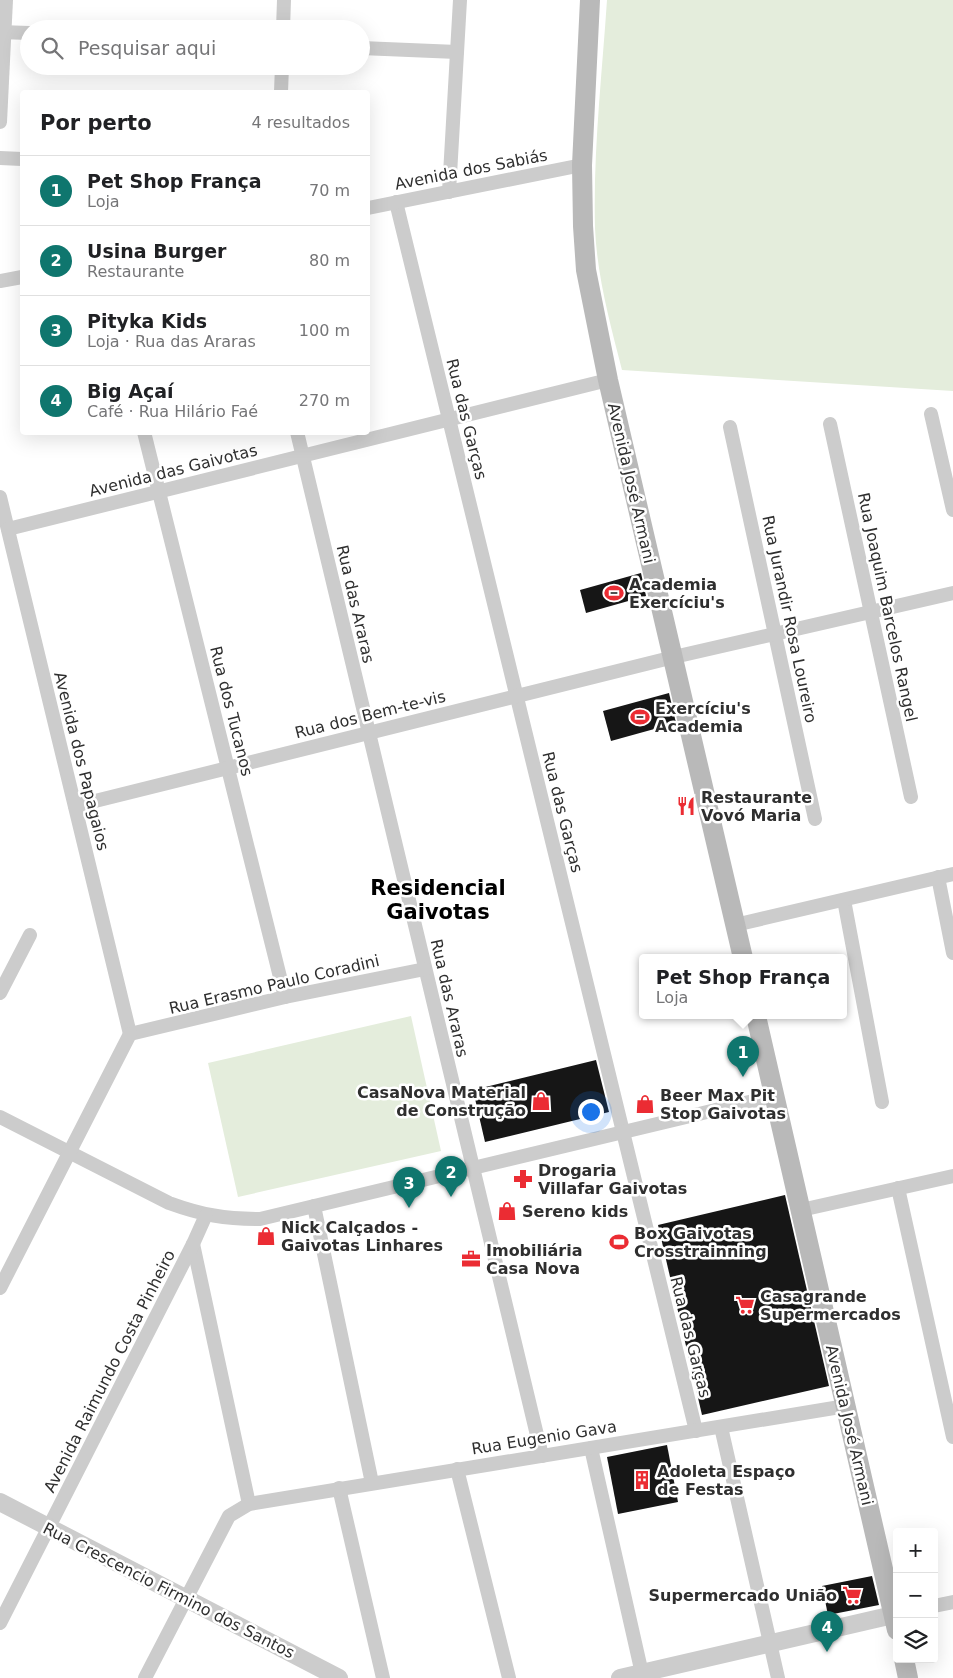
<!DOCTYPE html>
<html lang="pt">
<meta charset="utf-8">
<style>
:root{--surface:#fff;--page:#f2f2f2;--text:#202124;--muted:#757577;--line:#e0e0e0;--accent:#0f766e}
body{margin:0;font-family:"DejaVu Sans",sans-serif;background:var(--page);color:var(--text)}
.controls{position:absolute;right:15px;bottom:15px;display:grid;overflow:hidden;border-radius:5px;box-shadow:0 5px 20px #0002}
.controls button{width:45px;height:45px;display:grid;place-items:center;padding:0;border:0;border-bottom:1px solid var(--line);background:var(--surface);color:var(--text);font:25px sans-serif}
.you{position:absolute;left:590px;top:1111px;width:18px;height:18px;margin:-12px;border:4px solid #fff;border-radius:50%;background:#1a73e8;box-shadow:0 0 0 8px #1a73e833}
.badge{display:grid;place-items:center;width:32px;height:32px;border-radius:50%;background:var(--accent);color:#fff;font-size:16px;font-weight:700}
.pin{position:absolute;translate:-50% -41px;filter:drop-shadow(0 1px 2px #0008)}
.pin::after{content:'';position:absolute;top:26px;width:18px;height:15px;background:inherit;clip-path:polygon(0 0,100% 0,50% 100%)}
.popup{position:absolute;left:639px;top:954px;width:208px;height:65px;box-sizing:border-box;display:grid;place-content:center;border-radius:5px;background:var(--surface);filter:drop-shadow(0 1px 4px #0005);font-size:16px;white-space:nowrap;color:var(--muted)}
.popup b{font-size:19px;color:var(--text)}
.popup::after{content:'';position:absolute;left:50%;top:100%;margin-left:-10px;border:10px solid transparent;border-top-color:var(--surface)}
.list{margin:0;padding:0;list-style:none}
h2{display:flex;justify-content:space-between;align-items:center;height:65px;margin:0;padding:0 20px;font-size:21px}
h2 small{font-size:16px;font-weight:400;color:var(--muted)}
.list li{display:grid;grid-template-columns:32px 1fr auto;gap:15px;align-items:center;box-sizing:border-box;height:70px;padding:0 20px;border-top:1px solid var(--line)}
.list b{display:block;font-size:19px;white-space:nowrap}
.list p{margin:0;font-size:16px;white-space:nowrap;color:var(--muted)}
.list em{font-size:16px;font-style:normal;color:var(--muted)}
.icon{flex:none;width:28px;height:28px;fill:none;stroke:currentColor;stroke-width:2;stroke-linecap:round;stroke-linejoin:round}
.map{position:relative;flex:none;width:953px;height:1678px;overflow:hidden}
.search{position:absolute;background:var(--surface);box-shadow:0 5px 20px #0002;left:20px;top:20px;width:350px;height:55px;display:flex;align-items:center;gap:12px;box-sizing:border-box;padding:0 18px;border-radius:28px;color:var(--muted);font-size:19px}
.panel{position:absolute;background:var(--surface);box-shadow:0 5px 20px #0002;left:20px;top:90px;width:350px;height:345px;border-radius:5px}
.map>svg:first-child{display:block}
.green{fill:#e4eddc}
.building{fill:#161616}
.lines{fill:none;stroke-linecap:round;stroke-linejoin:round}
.minor{stroke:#ccc;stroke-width:14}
.tertiary{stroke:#ccc;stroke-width:18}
.secondary{stroke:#b9b9b9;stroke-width:20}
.labels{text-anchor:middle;stroke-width:5;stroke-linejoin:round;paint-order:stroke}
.street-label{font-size:16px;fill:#2f2f2f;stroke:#fff}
.poi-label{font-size:16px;font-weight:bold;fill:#2f2f2f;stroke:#fff;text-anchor:start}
.district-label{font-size:21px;font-weight:bold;fill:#000;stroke:#fff}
</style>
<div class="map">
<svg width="953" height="1678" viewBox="0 0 953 1678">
<rect width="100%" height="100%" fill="#fff"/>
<!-- green -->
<g class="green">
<path d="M 607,0 L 953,0 L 953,391 L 622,370 C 610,323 597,276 595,228 C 593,152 602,75 607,0 Z"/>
<path d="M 411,1016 L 441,1151 L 238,1197 L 208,1063 Z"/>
</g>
<!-- building -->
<g class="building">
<path d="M 641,573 L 646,596 L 586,613 L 580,590 Z"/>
<path d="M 669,693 L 676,723 L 611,741 L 603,711 Z"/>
<path d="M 596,1060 L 609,1112 L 485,1142 L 473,1090 Z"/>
<path d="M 785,1195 L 829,1386 L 702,1415 L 658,1225 Z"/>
<path d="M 667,1445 L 678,1502 L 618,1514 L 607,1457 Z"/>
<path d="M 872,1576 L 879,1605 L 828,1615 L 822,1586 Z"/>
</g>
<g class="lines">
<!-- minor -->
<g class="minor">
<path d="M 283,29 L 284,0"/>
<path d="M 0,32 L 29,33"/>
<path d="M 361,48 L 457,52"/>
<path d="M 281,92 L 282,66"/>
<path d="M 0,122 L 6,0"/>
<path d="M 0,158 L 22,159"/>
<path d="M 449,192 L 460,0"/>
<path d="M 396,202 L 696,1431"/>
<path d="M 368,208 L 582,165"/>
<path d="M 0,281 L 22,277"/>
<path d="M 931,414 L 953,510"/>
<path d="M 830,424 L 911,797"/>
<path d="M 730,427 L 815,819"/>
<path d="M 144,432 L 285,997"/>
<path d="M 297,432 L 542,1456"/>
<path d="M 0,497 L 130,1034"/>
<path d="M 8,529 L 608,380"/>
<path d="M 75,806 L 674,657 L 953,593"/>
<path d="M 938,877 L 953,953"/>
<path d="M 844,900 L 882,1102"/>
<path d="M 735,925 L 953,874"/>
<path d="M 0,993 L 30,935"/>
<path d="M 130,1034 L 285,997 L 425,969"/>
<path d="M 0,1117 L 169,1203 C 202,1215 225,1219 260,1219 L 774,1096"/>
<path d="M 898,1188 L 953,1437"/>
<path d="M 314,1206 L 372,1483"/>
<path d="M 801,1210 L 953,1176"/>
<path d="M 193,1244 L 249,1504"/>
<path d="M 0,1288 L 130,1034"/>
<path d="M 721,1427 L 778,1678"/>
<path d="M 591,1448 L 643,1678"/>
<path d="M 457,1469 L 509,1678"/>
<path d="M 339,1488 L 383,1678"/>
<path d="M 934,1606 L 953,1602"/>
<path d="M 0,1623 L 193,1244 L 206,1215"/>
<path d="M 145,1678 L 229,1516 L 249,1504 L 846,1406"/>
</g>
<!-- tertiary -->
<g class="tertiary">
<path d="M 0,1502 L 339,1678"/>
<path d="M 620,1678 L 893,1615"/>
</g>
<!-- secondary -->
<g class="secondary">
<path d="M 590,0 L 582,165 L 583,226 L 586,270 L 608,380 L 743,958"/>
<path d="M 756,1016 L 897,1630"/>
<path d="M 904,1659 L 908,1678"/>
</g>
</g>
<!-- icons -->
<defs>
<g id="stadium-bare" transform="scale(1.5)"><path d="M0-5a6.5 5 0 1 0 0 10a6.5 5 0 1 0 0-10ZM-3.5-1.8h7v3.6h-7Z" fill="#eb2c33" stroke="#fff" stroke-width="2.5" paint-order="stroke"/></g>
<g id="restaurant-bare" transform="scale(1.5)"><path d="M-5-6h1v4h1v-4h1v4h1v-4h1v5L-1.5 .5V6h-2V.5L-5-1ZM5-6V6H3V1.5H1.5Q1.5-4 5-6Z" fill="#eb2c33" stroke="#fff" stroke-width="2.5" paint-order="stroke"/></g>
<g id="shop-bare" transform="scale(1.5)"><path d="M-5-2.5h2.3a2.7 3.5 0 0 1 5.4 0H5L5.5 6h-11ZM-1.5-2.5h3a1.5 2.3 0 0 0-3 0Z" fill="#eb2c33" stroke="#fff" stroke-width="2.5" paint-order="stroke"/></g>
<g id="pharmacy-bare" transform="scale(1.5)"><path d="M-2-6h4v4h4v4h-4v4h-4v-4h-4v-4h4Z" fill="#eb2c33" stroke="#fff" stroke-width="2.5" paint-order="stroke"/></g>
<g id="office-bare" transform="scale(1.5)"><path d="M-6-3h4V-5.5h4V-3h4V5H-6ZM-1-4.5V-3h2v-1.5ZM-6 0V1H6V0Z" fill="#eb2c33" stroke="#fff" stroke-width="2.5" paint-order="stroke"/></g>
<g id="supermarket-bare" transform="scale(1.5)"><path d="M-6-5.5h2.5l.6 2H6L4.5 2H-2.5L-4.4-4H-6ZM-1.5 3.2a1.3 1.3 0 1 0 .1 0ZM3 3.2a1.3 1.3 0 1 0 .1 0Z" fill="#eb2c33" stroke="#fff" stroke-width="2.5" paint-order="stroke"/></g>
<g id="building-bare" transform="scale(1.5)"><path d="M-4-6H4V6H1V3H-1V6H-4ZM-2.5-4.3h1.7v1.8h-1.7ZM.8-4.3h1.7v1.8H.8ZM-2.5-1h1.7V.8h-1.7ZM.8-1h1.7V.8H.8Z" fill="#eb2c33" stroke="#fff" stroke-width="2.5" paint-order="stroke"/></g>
</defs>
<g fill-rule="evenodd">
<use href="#stadium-bare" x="614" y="593"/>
<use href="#stadium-bare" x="640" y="717"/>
<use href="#restaurant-bare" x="686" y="806"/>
<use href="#shop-bare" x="541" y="1101"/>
<use href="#shop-bare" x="645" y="1104"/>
<use href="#pharmacy-bare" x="523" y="1179"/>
<use href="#shop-bare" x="507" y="1211"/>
<use href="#shop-bare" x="266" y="1236"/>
<use href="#stadium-bare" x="619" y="1242"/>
<use href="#office-bare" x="471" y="1259"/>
<use href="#supermarket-bare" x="745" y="1305"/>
<use href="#building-bare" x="642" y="1480"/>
<use href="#supermarket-bare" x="852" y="1595"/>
</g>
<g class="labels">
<!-- street labels -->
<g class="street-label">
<text transform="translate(471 169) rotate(-11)" y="6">Avenida dos Sabiás</text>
<text transform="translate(467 419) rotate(76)" y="6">Rua das Garças</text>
<text transform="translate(173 470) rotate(-14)" y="6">Avenida das Gaivotas</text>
<text transform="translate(632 483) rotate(77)" y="6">Avenida José Armani</text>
<text transform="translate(356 604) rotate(77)" y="6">Rua das Araras</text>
<text transform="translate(888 607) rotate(78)" y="6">Rua Joaquim Barcelos Rangel</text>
<text transform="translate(790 619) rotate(78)" y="6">Rua Jurandir Rosa Loureiro</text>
<text transform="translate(232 711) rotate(76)" y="6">Rua dos Tucanos</text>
<text transform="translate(370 714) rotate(-14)" y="6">Rua dos Bem-te-vis</text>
<text transform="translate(82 761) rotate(76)" y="6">Avenida dos Papagaios</text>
<text transform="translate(563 812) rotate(76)" y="6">Rua das Garças</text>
<text transform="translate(274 984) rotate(-13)" y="6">Rua Erasmo Paulo Coradini</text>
<text transform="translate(450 998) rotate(77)" y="6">Rua das Araras</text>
<text transform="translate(691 1337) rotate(76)" y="6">Rua das Garças</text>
<text transform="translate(109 1371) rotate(-63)" y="6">Avenida Raimundo Costa Pinheiro</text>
<text transform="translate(850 1425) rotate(77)" y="6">Avenida José Armani</text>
<text transform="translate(544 1437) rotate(-9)" y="6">Rua Eugenio Gava</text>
<text transform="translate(169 1590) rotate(27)" y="6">Rua Crescencio Firmino dos Santos</text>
</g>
<!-- poi labels -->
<g class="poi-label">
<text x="629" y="590">Academia<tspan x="629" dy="18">Exercíciu's</tspan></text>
<text x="655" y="714">Exercíciu's<tspan x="655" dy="18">Academia</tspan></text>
<text x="701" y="803">Restaurante<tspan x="701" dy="18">Vovó Maria</tspan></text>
<text x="526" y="1098" text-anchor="end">CasaNova Material<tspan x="526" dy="18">de Construção</tspan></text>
<text x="660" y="1101">Beer Max Pit<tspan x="660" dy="18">Stop Gaivotas</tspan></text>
<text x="538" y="1176">Drogaria<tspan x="538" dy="18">Villafar Gaivotas</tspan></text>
<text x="522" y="1217">Sereno kids</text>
<text x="281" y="1233">Nick Calçados -<tspan x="281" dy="18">Gaivotas Linhares</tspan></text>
<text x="634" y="1239">Box Gaivotas<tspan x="634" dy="18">Crosstrainning</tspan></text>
<text x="486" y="1256">Imobiliária<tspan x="486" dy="18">Casa Nova</tspan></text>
<text x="760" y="1302">Casagrande<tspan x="760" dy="18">Supermercados</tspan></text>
<text x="657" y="1477">Adoleta Espaço<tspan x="657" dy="18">de Festas</tspan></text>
<text x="837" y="1601" text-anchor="end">Supermercado União</text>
</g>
<!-- district labels -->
<g class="district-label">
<text x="438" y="895">Residencial<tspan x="438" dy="24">Gaivotas</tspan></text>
</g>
</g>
</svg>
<div class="controls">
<button>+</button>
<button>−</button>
<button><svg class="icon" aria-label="layers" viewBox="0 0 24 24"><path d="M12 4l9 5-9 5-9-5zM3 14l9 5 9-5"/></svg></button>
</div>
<div class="you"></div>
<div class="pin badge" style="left:743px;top:1077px">1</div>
<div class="popup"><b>Pet Shop França</b>Loja</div>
<div class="pin badge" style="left:451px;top:1197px">2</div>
<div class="pin badge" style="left:409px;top:1208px">3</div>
<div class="pin badge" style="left:827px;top:1652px">4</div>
<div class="search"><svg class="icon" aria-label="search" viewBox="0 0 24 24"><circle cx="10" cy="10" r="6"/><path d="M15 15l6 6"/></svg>Pesquisar aqui</div>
<section class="panel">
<h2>Por perto<small>4 resultados</small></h2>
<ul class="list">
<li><span class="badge">1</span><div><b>Pet Shop França</b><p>Loja</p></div><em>70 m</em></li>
<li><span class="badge">2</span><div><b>Usina Burger</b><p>Restaurante</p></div><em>80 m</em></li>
<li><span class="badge">3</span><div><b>Pityka Kids</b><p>Loja · Rua das Araras</p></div><em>100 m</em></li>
<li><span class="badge">4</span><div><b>Big Açaí</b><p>Café · Rua Hilário Faé</p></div><em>270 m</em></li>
</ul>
</section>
</div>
